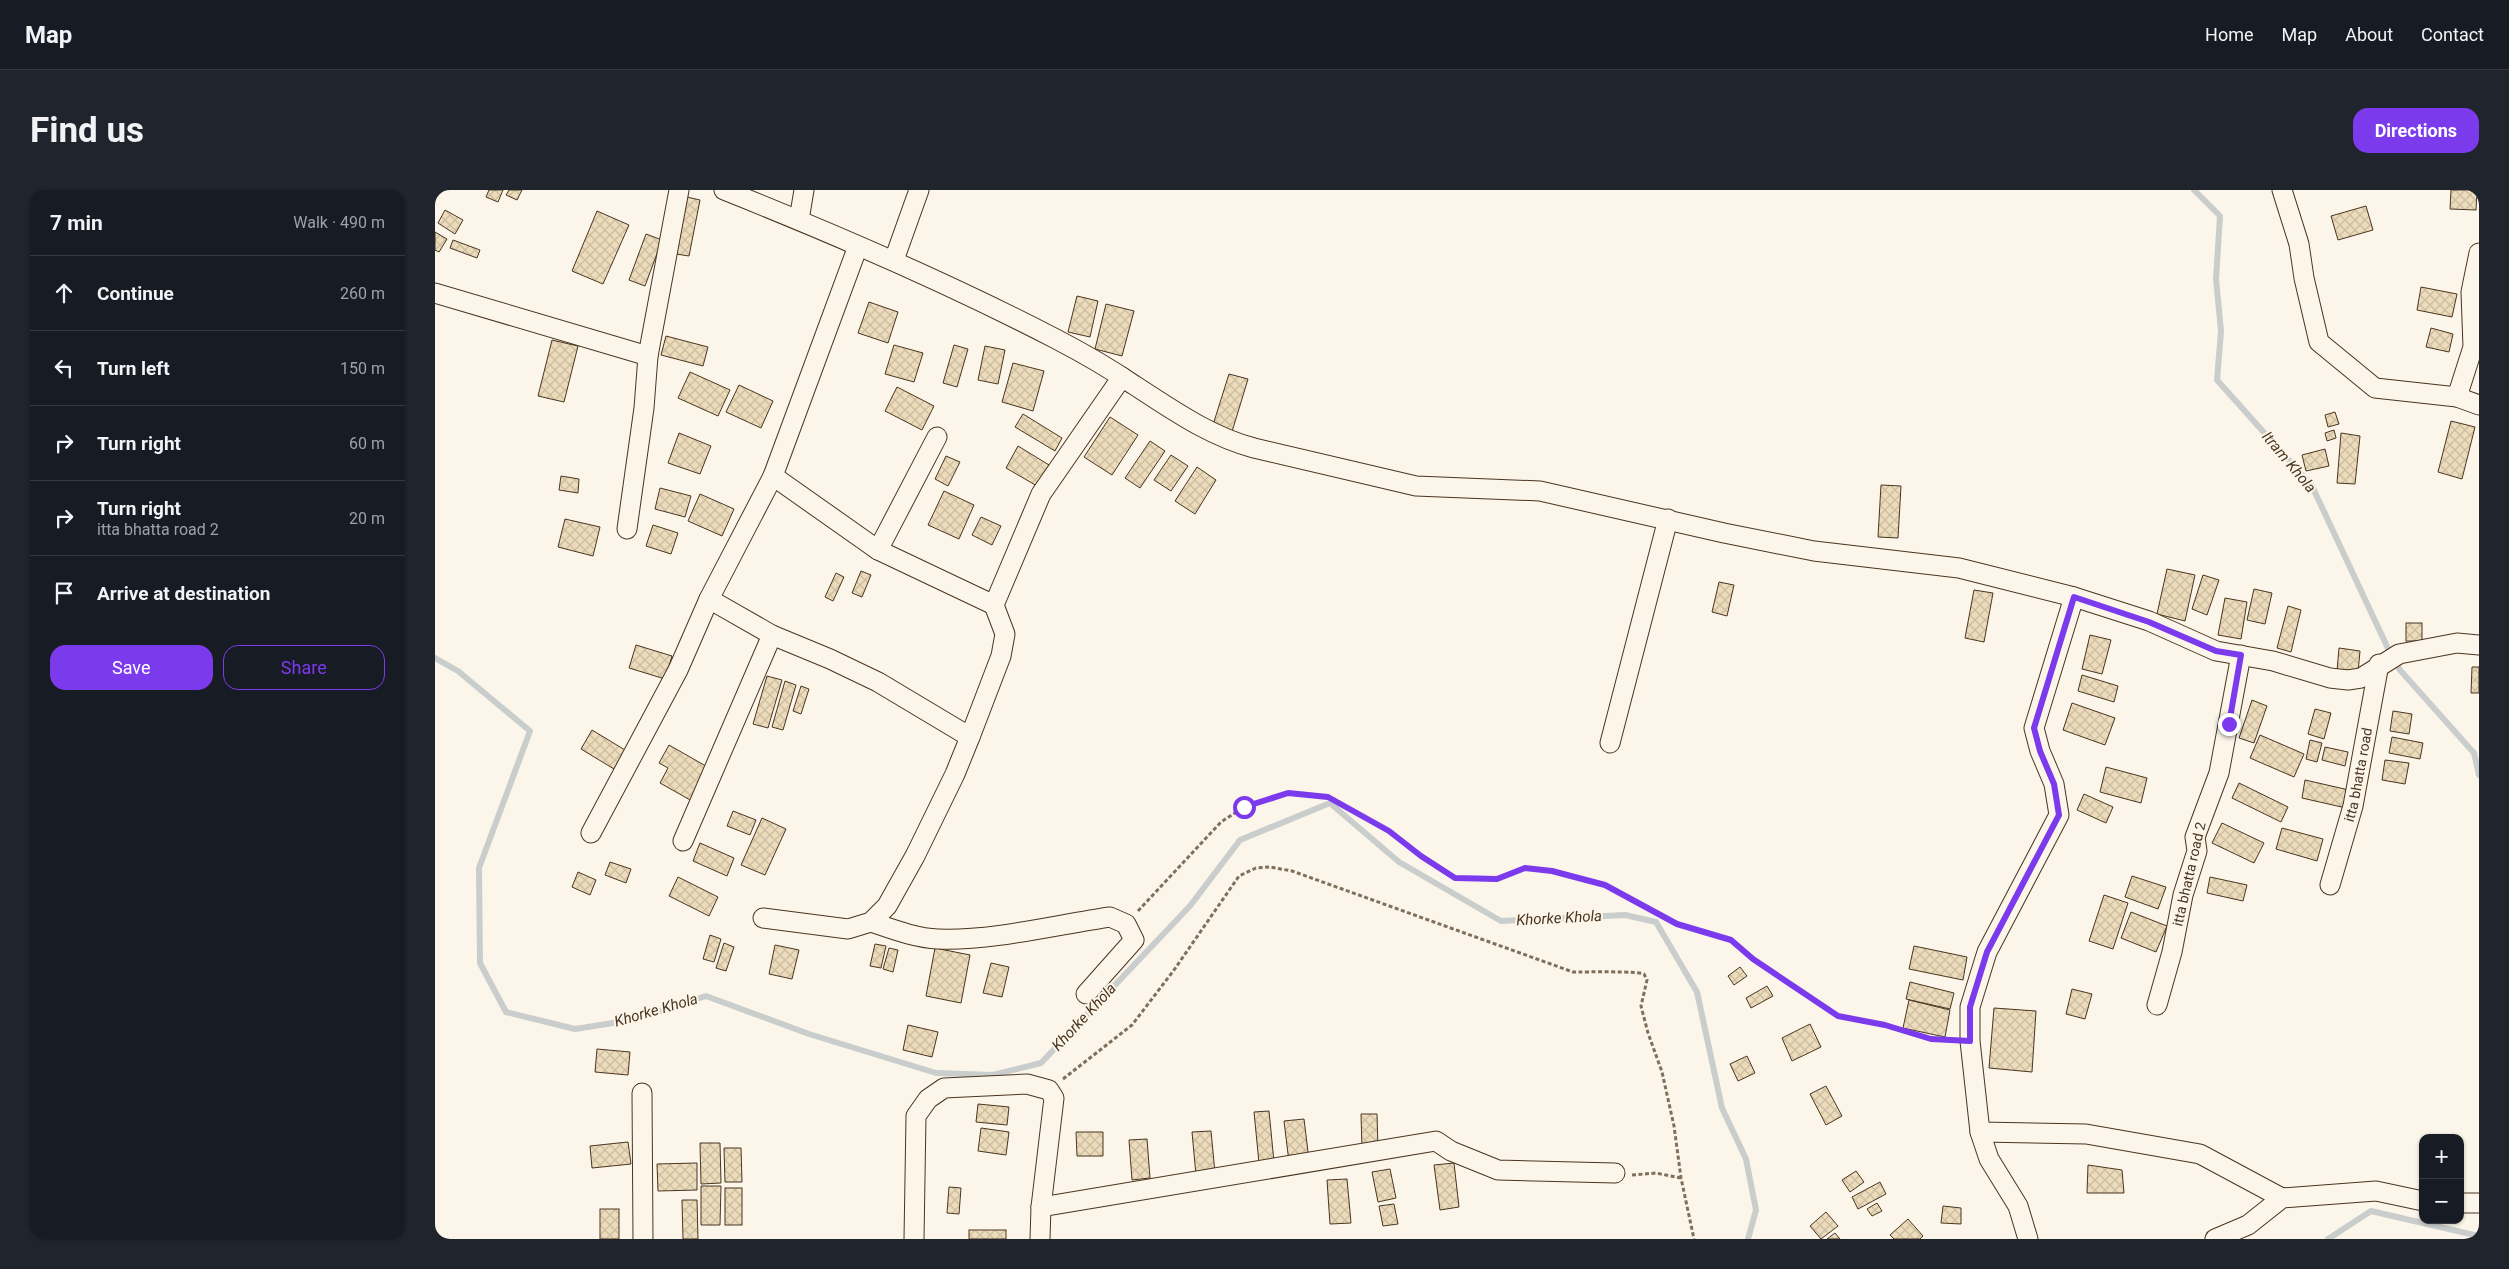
<!DOCTYPE html>
<meta charset="utf-8">
<style>
:root{--surface:#171b24;--page:#20242c;--text:#f1f3f6;--muted:#9ea1a6;--line:#363941;--accent:#7c3aed}
body{margin:0;font-family:Roboto,sans-serif;background:var(--page);color:var(--text)}
.controls{position:absolute;right:15px;bottom:15px;display:grid;overflow:hidden;border-radius:10px;box-shadow:0 1px 4px #0004}
.controls button{width:45px;height:45px;display:grid;place-items:center;padding:0;border:0;border-bottom:1px solid var(--line);background:var(--surface);color:var(--text);font:25px sans-serif}
.stop{position:absolute;width:15px;height:15px;margin:-11px;border:4px solid #7c3aed;border-radius:50%;background:#fff}
.stop.end{background:#7c3aed;border-color:#fff;box-shadow:0 1px 5px #0008}
.list{margin:0;padding:0;list-style:none}
h2{display:flex;justify-content:space-between;align-items:center;height:65px;margin:0;padding:0 20px;font-size:21px}
h2 small{font-size:16px;font-weight:400;color:var(--muted)}
.list li{display:grid;grid-template-columns:32px 1fr auto;gap:15px;align-items:center;box-sizing:border-box;height:75px;padding:0 20px;border-top:1px solid var(--line)}
.list b{display:block;font-size:19px;white-space:nowrap}
.list p{margin:0;font-size:16px;white-space:nowrap;color:var(--muted)}
.list em{font-size:16px;font-style:normal;color:var(--muted)}
.actions{display:flex;gap:10px;padding:15px 20px}
.actions a{flex:1;padding:11px 0;border:1px solid var(--accent);border-radius:15px;text-align:center;font-size:18px;color:var(--accent)}
.actions .main{background:var(--accent);color:#fff}
.icon{flex:none;width:28px;height:28px;fill:none;stroke:currentColor;stroke-width:2;stroke-linecap:round;stroke-linejoin:round}
.map{position:relative;flex:none;width:2044px;height:1049px;overflow:hidden;border-radius:15px}
header{display:flex;align-items:center;gap:30px;box-sizing:border-box;height:70px;padding:0 25px;background:var(--surface);border-bottom:1px solid var(--line)}
header strong{font-size:24px}
nav{display:flex;gap:28px;margin-inline-start:auto;font-size:18px}
.intro{display:flex;align-items:center;justify-content:space-between;box-sizing:border-box;height:120px;padding:0 30px}
h1{margin:0;font-size:35px}
.button{padding:12px 22px;border-radius:15px;background:var(--accent);color:#fff;font-size:18px;font-weight:700}
main{display:flex;gap:30px;padding:0 30px}
aside{flex:1;background:var(--surface);border-radius:15px;box-shadow:0 1px 4px #0004}
.map>svg:first-child{display:block}
.lines{fill:none;stroke-linecap:round;stroke-linejoin:round}
.stream{stroke:#c9cecd;stroke-width:6}
.building{fill:url(#building-cross-hatch);stroke:#4a3520}
.street-casing{stroke:#4a3520;stroke-width:21}
.path{stroke:#7f6f5c;stroke-width:3;stroke-dasharray:4 2.5;stroke-linecap:butt}
.street{stroke:#fbf6e9;stroke-width:19}
.route{stroke:#7c3aed;stroke-width:6}
.labels{text-anchor:middle;stroke-width:4;stroke-linejoin:round;paint-order:stroke}
.street-label{font-size:14px;fill:#4a3520;stroke:#fbf6e9}
.water-label{font-size:15px;font-style:italic;fill:#4a3520;stroke:#fbf6e9}
</style>
<header>
<strong>Map</strong>
<nav><a>Home</a><a>Map</a><a>About</a><a>Contact</a></nav>
</header>
<div class="intro"><h1>Find us</h1><a class="button">Directions</a></div>
<main>
<aside>
<h2>7 min<small>Walk · 490 m</small></h2>
<ul class="list">
<li><svg class="icon" aria-label="ahead" viewBox="0 0 24 24"><path d="M12 20V5M6 11l6-6 6 6"/></svg><div><b>Continue</b></div><em>260 m</em></li>
<li><svg class="icon" aria-label="left" viewBox="0 0 24 24"><path d="M17 20v-9H6M10 6l-5 5 5 5"/></svg><div><b>Turn left</b></div><em>150 m</em></li>
<li><svg class="icon" aria-label="right" viewBox="0 0 24 24"><path d="M7 20v-9h11M14 6l5 5-5 5"/></svg><div><b>Turn right</b></div><em>60 m</em></li>
<li><svg class="icon" aria-label="right" viewBox="0 0 24 24"><path d="M7 20v-9h11M14 6l5 5-5 5"/></svg><div><b>Turn right</b><p>itta bhatta road 2</p></div><em>20 m</em></li>
<li><svg class="icon" aria-label="arrive" viewBox="0 0 24 24"><path d="M6 21V4h12l-3 4 3 4H6"/></svg><div><b>Arrive at destination</b></div></li>
</ul>
<div class="actions"><a class="main">Save</a><a>Share</a></div>
</aside>
<div class="map">
<svg width="2044" height="1049" viewBox="0 0 2044 1049">
<defs>
<pattern id="building-cross-hatch" width="8" height="8" patternUnits="userSpaceOnUse" patternTransform="scale(1.25)"><rect width="8" height="8" fill="#ecdcbc"/><path d="M0 0l8 8M0 8l8-8" fill="none" stroke="#ccbda1"/></pattern>
</defs>
<rect width="100%" height="100%" fill="#fbf6e9"/>
<g class="lines">
<!-- stream -->
<g class="stream">
<path d="M 1759,0 L 1785,26 L 1781,89 L 1786,141 L 1782,190 L 1877,296 L 1957,467 L 1965,480 L 2039,563 L 2044,585"/>
<path d="M 0,468 L 23,481 L 95,541 L 44,678 L 45,773 L 71,822 L 140,839 L 197,830 L 271,806 L 374,844 L 501,883 L 558,885 L 606,873 L 755,716 L 805,650 L 895,613 L 964,672 L 1066,731 L 1190,725 L 1221,732 L 1262,802 L 1287,918 L 1311,969 L 1321,1020 L 1313,1049"/>
<path d="M 1893,1049 L 1936,1021 L 2044,1046"/>
</g>
</g>
<!-- building -->
<g class="building">
<path d="M 54,0 L 68,0 L 63,12 L 51,7 Z"/>
<path d="M 74,0 L 87,0 L 82,10 L 71,5 Z"/>
<path d="M 2016,0 L 2042,0 L 2041,20 L 2015,19 Z"/>
<path d="M 252,7 L 265,10 L 254,66 L 241,64 Z"/>
<path d="M 1931,16 L 1938,40 L 1903,50 L 1896,26 Z"/>
<path d="M 10,20 L 28,30 L 20,44 L 3,33 Z"/>
<path d="M 162,21 L 194,35 L 168,94 L 137,81 Z"/>
<path d="M 0,42 L 12,49 L 4,62 L 0,60 Z"/>
<path d="M 211,44 L 227,50 L 210,96 L 194,90 Z"/>
<path d="M 18,50 L 45,60 L 42,68 L 15,58 Z"/>
<path d="M 1986,97 L 2022,104 L 2017,127 L 1982,120 Z"/>
<path d="M 642,106 L 663,111 L 655,147 L 633,142 Z"/>
<path d="M 434,112 L 463,122 L 453,153 L 423,143 Z"/>
<path d="M 671,114 L 699,121 L 687,166 L 660,159 Z"/>
<path d="M 1996,138 L 2018,144 L 2014,162 L 1991,157 Z"/>
<path d="M 231,146 L 273,157 L 268,176 L 226,165 Z"/>
<path d="M 117,150 L 143,156 L 129,212 L 103,206 Z"/>
<path d="M 459,155 L 488,163 L 479,192 L 450,184 Z"/>
<path d="M 519,155 L 533,159 L 522,197 L 508,193 Z"/>
<path d="M 550,156 L 570,160 L 563,194 L 543,190 Z"/>
<path d="M 578,173 L 609,181 L 598,221 L 567,212 Z"/>
<path d="M 255,182 L 295,200 L 283,226 L 243,208 Z"/>
<path d="M 794,184 L 813,189 L 796,245 L 777,238 Z"/>
<path d="M 304,195 L 338,211 L 326,238 L 291,222 Z"/>
<path d="M 462,197 L 499,216 L 487,240 L 450,221 Z"/>
<path d="M 1900,222 L 1904,234 L 1893,237 L 1890,225 Z"/>
<path d="M 588,224 L 627,248 L 620,261 L 580,237 Z"/>
<path d="M 675,227 L 703,245 L 677,285 L 649,267 Z"/>
<path d="M 2016,231 L 2040,237 L 2027,289 L 2003,282 Z"/>
<path d="M 1899,240 L 1901,248 L 1892,251 L 1890,243 Z"/>
<path d="M 244,243 L 276,256 L 265,284 L 233,273 Z"/>
<path d="M 1906,243 L 1925,246 L 1920,294 L 1902,293 Z"/>
<path d="M 715,251 L 730,261 L 705,298 L 690,288 Z"/>
<path d="M 583,256 L 614,275 L 602,296 L 571,278 Z"/>
<path d="M 1890,259 L 1894,276 L 1871,281 L 1867,265 Z"/>
<path d="M 736,265 L 753,276 L 736,301 L 719,290 Z"/>
<path d="M 511,266 L 525,272 L 513,296 L 500,289 Z"/>
<path d="M 762,277 L 781,290 L 760,324 L 740,311 Z"/>
<path d="M 126,286 L 144,289 L 143,303 L 124,300 Z"/>
<path d="M 1446,295 L 1466,296 L 1463,348 L 1443,347 Z"/>
<path d="M 225,298 L 256,306 L 250,327 L 220,319 Z"/>
<path d="M 509,301 L 539,315 L 524,349 L 493,335 Z"/>
<path d="M 265,304 L 299,319 L 287,346 L 253,331 Z"/>
<path d="M 546,327 L 566,336 L 557,355 L 537,345 Z"/>
<path d="M 130,329 L 165,337 L 158,366 L 123,357 Z"/>
<path d="M 218,335 L 243,343 L 236,364 L 211,356 Z"/>
<path d="M 1732,379 L 1760,385 L 1750,431 L 1722,424 Z"/>
<path d="M 426,381 L 436,385 L 427,407 L 417,403 Z"/>
<path d="M 401,383 L 409,387 L 398,411 L 390,407 Z"/>
<path d="M 1768,385 L 1784,390 L 1772,425 L 1757,419 Z"/>
<path d="M 1284,392 L 1299,395 L 1292,426 L 1277,422 Z"/>
<path d="M 1819,399 L 1837,403 L 1830,434 L 1812,430 Z"/>
<path d="M 1539,400 L 1558,403 L 1549,452 L 1530,448 Z"/>
<path d="M 1790,408 L 1812,412 L 1806,449 L 1783,445 Z"/>
<path d="M 1853,416 L 1866,420 L 1856,462 L 1842,458 Z"/>
<rect x="1971" y="433" width="16" height="18"/>
<path d="M 1655,445 L 1676,450 L 1667,484 L 1647,479 Z"/>
<path d="M 201,455 L 237,466 L 230,489 L 194,478 Z"/>
<path d="M 1904,458 L 1925,461 L 1923,483 L 1902,481 Z"/>
<path d="M 2037,477 L 2044,477 L 2044,503 L 2036,503 Z"/>
<path d="M 1647,485 L 1683,496 L 1679,512 L 1643,501 Z"/>
<path d="M 332,486 L 347,490 L 333,538 L 318,534 Z"/>
<path d="M 350,491 L 361,495 L 348,540 L 337,537 Z"/>
<path d="M 366,496 L 374,499 L 366,524 L 358,521 Z"/>
<path d="M 1817,510 L 1832,516 L 1819,553 L 1804,548 Z"/>
<path d="M 1637,513 L 1680,528 L 1670,555 L 1628,540 Z"/>
<path d="M 1880,519 L 1896,523 L 1889,549 L 1873,544 Z"/>
<path d="M 1958,521 L 1977,524 L 1974,544 L 1955,541 Z"/>
<path d="M 157,540 L 190,560 L 179,579 L 146,559 Z"/>
<path d="M 1825,545 L 1869,564 L 1859,587 L 1815,568 Z"/>
<path d="M 1957,547 L 1988,553 L 1985,569 L 1954,563 Z"/>
<path d="M 1875,550 L 1887,553 L 1882,572 L 1871,569 Z"/>
<path d="M 234,555 L 276,579 L 257,611 L 225,593 L 233,578 L 224,573 Z"/>
<path d="M 1890,557 L 1913,562 L 1910,576 L 1887,570 Z"/>
<path d="M 1950,570 L 1974,573 L 1970,594 L 1947,590 Z"/>
<path d="M 1671,577 L 1712,588 L 1706,613 L 1665,602 Z"/>
<path d="M 1870,590 L 1914,600 L 1911,618 L 1867,608 Z"/>
<path d="M 1804,593 L 1853,617 L 1846,632 L 1797,608 Z"/>
<path d="M 1649,604 L 1678,617 L 1671,633 L 1642,620 Z"/>
<path d="M 298,621 L 321,630 L 315,645 L 292,636 Z"/>
<path d="M 327,628 L 351,639 L 330,685 L 306,675 Z"/>
<path d="M 1787,633 L 1829,653 L 1819,673 L 1777,653 Z"/>
<path d="M 1847,638 L 1888,649 L 1882,671 L 1841,659 Z"/>
<path d="M 265,653 L 299,668 L 292,686 L 258,671 Z"/>
<path d="M 175,672 L 196,679 L 191,693 L 170,685 Z"/>
<path d="M 143,682 L 161,690 L 155,705 L 137,697 Z"/>
<path d="M 1697,686 L 1731,697 L 1723,719 L 1690,707 Z"/>
<path d="M 243,687 L 283,707 L 274,726 L 234,706 Z"/>
<path d="M 1775,687 L 1812,695 L 1808,711 L 1772,703 Z"/>
<path d="M 1669,705 L 1693,713 L 1678,759 L 1654,751 Z"/>
<path d="M 1696,722 L 1732,736 L 1721,762 L 1686,748 Z"/>
<path d="M 275,745 L 286,749 L 279,772 L 268,769 Z"/>
<path d="M 289,753 L 299,757 L 291,781 L 281,778 Z"/>
<path d="M 440,754 L 451,756 L 446,778 L 435,776 Z"/>
<path d="M 340,755 L 364,760 L 357,789 L 334,784 Z"/>
<path d="M 1479,756 L 1532,767 L 1528,790 L 1474,779 Z"/>
<path d="M 454,758 L 463,760 L 458,782 L 448,779 Z"/>
<path d="M 500,758 L 535,765 L 526,813 L 491,806 Z"/>
<path d="M 556,773 L 574,777 L 567,807 L 548,803 Z"/>
<path d="M 1305,777 L 1312,786 L 1299,795 L 1293,786 Z"/>
<path d="M 1475,792 L 1519,803 L 1515,819 L 1471,809 Z"/>
<path d="M 1332,796 L 1338,806 L 1316,818 L 1311,808 Z"/>
<path d="M 1637,799 L 1657,804 L 1650,829 L 1631,824 Z"/>
<path d="M 1474,810 L 1515,820 L 1510,847 L 1468,838 Z"/>
<path d="M 1559,818 L 1601,821 L 1597,882 L 1554,878 Z"/>
<path d="M 1375,834 L 1386,857 L 1357,871 L 1347,848 Z"/>
<path d="M 473,835 L 503,842 L 497,867 L 468,860 Z"/>
<path d="M 162,859 L 195,862 L 193,885 L 160,882 Z"/>
<path d="M 1312,866 L 1320,883 L 1303,891 L 1295,874 Z"/>
<path d="M 1391,896 L 1407,926 L 1391,935 L 1375,904 Z"/>
<path d="M 543,914 L 574,917 L 572,935 L 541,932 Z"/>
<path d="M 834,921 L 839,972 L 824,973 L 819,922 Z"/>
<path d="M 926,924 L 942,924 L 943,958 L 927,959 Z"/>
<path d="M 869,929 L 874,970 L 854,972 L 849,931 Z"/>
<path d="M 546,938 L 574,942 L 571,965 L 543,961 Z"/>
<path d="M 776,941 L 780,983 L 761,985 L 757,942 Z"/>
<path d="M 641,942 L 668,942 L 668,966 L 642,966 Z"/>
<path d="M 712,949 L 715,988 L 697,990 L 694,950 Z"/>
<path d="M 193,952 L 196,974 L 157,978 L 155,956 Z"/>
<path d="M 265,953 L 285,953 L 286,993 L 266,994 Z"/>
<path d="M 289,958 L 306,958 L 307,992 L 290,992 Z"/>
<path d="M 262,973 L 262,1000 L 223,1001 L 222,974 Z"/>
<path d="M 1019,973 L 1024,1017 L 1005,1020 L 999,975 Z"/>
<path d="M 1653,975 L 1687,980 L 1689,1003 L 1652,1003 Z"/>
<path d="M 955,979 L 961,1008 L 943,1012 L 937,982 Z"/>
<path d="M 1421,981 L 1429,992 L 1415,1002 L 1407,990 Z"/>
<path d="M 912,989 L 916,1033 L 895,1034 L 892,990 Z"/>
<path d="M 1445,992 L 1451,1004 L 1423,1019 L 1417,1007 Z"/>
<path d="M 266,996 L 286,996 L 285,1035 L 266,1035 Z"/>
<path d="M 514,997 L 526,998 L 524,1024 L 512,1023 Z"/>
<rect x="290" y="998" width="17" height="37"/>
<path d="M 247,1010 L 262,1010 L 263,1049 L 248,1049 Z"/>
<path d="M 1442,1013 L 1447,1021 L 1437,1026 L 1432,1019 Z"/>
<path d="M 959,1014 L 963,1034 L 948,1036 L 944,1016 Z"/>
<path d="M 1508,1016 L 1526,1018 L 1526,1034 L 1506,1033 Z"/>
<rect x="165" y="1019" width="19" height="30"/>
<path d="M 1391,1022 L 1403,1036 L 1386,1049 L 1375,1036 Z"/>
<path d="M 1473,1029 L 1488,1046 L 1485,1049 L 1459,1049 L 1455,1045 Z"/>
<rect x="534" y="1040" width="37" height="9"/>
<path d="M 1400,1043 L 1405,1049 L 1392,1049 Z"/>
</g>
<g class="lines">
<!-- street casing -->
<g class="street-casing">
<g id="street">
<path d="M 289,0 C 402,45 513,93 621,149 C 648,163 674,178 699,195 C 738,220 774,246 819,258 L 981,296 L 1105,301 L 1289,343 L 1379,361 L 1524,378 L 1639,407 L 1714,431 L 1781,461 L 1838,471 L 1895,488 L 1913,490 L 1926,488 L 1964,464 L 2022,453 L 2044,455"/>
<path d="M 1847,0 L 1864,54 L 1869,88 L 1884,152 L 1940,198 L 2022,207 L 2044,215"/>
<path d="M 364,30 L 369,0"/>
<path d="M 459,70 L 484,0"/>
<path d="M 0,103 L 213,166"/>
<path d="M 2022,207 L 2038,157 L 2036,102 L 2044,63"/>
<path d="M 338,286 L 443,360 L 559,415 L 606,304 L 687,187"/>
<path d="M 192,339 L 209,218 L 213,166 L 244,0"/>
<path d="M 443,360 L 502,247"/>
<path d="M 274,409 L 337,445 L 395,469 L 443,492 L 535,547 L 520,584 L 480,666 L 452,716 L 436,732 L 413,739 L 328,728"/>
<path d="M 535,547 L 566,466 L 570,444 L 559,415"/>
<path d="M 1175,553 L 1233,329"/>
<path d="M 156,643 L 243,480 L 274,409 L 338,286 L 423,56"/>
<path d="M 248,651 L 337,445"/>
<path id="s1" d="M 1895,695 L 1918,616 L 1944,474"/>
<path d="M 436,732 C 457,739 480,748 503,749 C 557,751 621,735 675,727 L 691,734 L 699,750 L 651,804"/>
<path d="M 1722,815 L 1737,762 L 1748,705 L 1762,661 L 1760,647 L 1784,583 L 1806,465"/>
<path d="M 207,903 L 208,1049"/>
<path d="M 1545,942 L 1651,944 L 1765,964 L 1847,1008"/>
<path d="M 2025,1013 L 2044,1013"/>
<path d="M 606,1017 L 1001,951 L 1016,961 L 1063,980 L 1180,983"/>
<path d="M 479,1049 L 481,926 L 493,909 L 509,898 L 592,894 L 614,900 L 619,908 L 606,1017 L 605,1049"/>
<path d="M 1593,1049 L 1583,1016 L 1554,969 L 1545,942 L 1535,851 L 1535,817 L 1552,762 L 1624,625 L 1619,594 L 1605,561 L 1599,538 L 1639,407"/>
<path d="M 1780,1049 L 1813,1035 L 1847,1008 L 1941,1001 L 1988,1011"/>
</g>
</g>
<!-- path -->
<g class="path">
<path d="M 703,721 L 786,632 L 809,617 L 853,603 L 893,607 L 953,641 L 986,666 L 1020,688 L 1062,689 L 1090,678 L 1117,681 L 1170,695 L 1242,734 L 1296,750 L 1318,769 L 1403,826 L 1450,835 L 1496,849 L 1517,850"/>
<path d="M 628,889 L 697,835 L 739,780 L 804,686 L 821,678 L 835,677 L 857,681 L 1138,782 C 1150,782 1205,781 1209,784 L 1212,790 L 1206,816 L 1213,843 L 1227,882 L 1239,936 L 1246,988 L 1259,1049"/>
<path d="M 1197,985 L 1221,983 L 1246,988"/>
</g>
<!-- street -->
<use href="#street" class="street"/>
</g>
<g class="lines">
<!-- route -->
<path class="route" d="M 809,617 L 853,603 L 893,607 L 954,641 L 986,666 L 1020,688 L 1062,689 L 1090,678 L 1117,681 L 1170,695 L 1242,734 L 1296,750 L 1318,769 L 1403,826 L 1450,835 L 1496,849 L 1535,851 L 1535,817 L 1552,762 L 1624,625 L 1619,594 L 1605,561 L 1599,538 L 1639,407 L 1714,432 L 1781,461 L 1806,465 L 1794,534"/>
</g>
<g class="labels">
<!-- street labels -->
<g class="street-label">
<text dy="5" stroke="none"><textPath href="#s1" startOffset="114">itta bhatta road</textPath></text>
<text transform="translate(1754 684) rotate(-77)" y="5">itta bhatta road 2</text>
</g>
<!-- water labels -->
<g class="water-label">
<text transform="translate(1854 272) rotate(50)" y="5">Itram Khola</text>
<text transform="translate(1124 728) rotate(-3)" y="5">Khorke Khola</text>
<text transform="translate(221 820) rotate(-16)" y="5">Khorke Khola</text>
<text transform="translate(649 827) rotate(-47)" y="5">Khorke Khola</text>
</g>
</g>
</svg>
<div class="controls">
<button>+</button>
<button>−</button>
</div>
<div class="stop" style="left:809px;top:617px"></div>
<div class="stop end" style="left:1794px;top:534px"></div>
</div>
</main>
